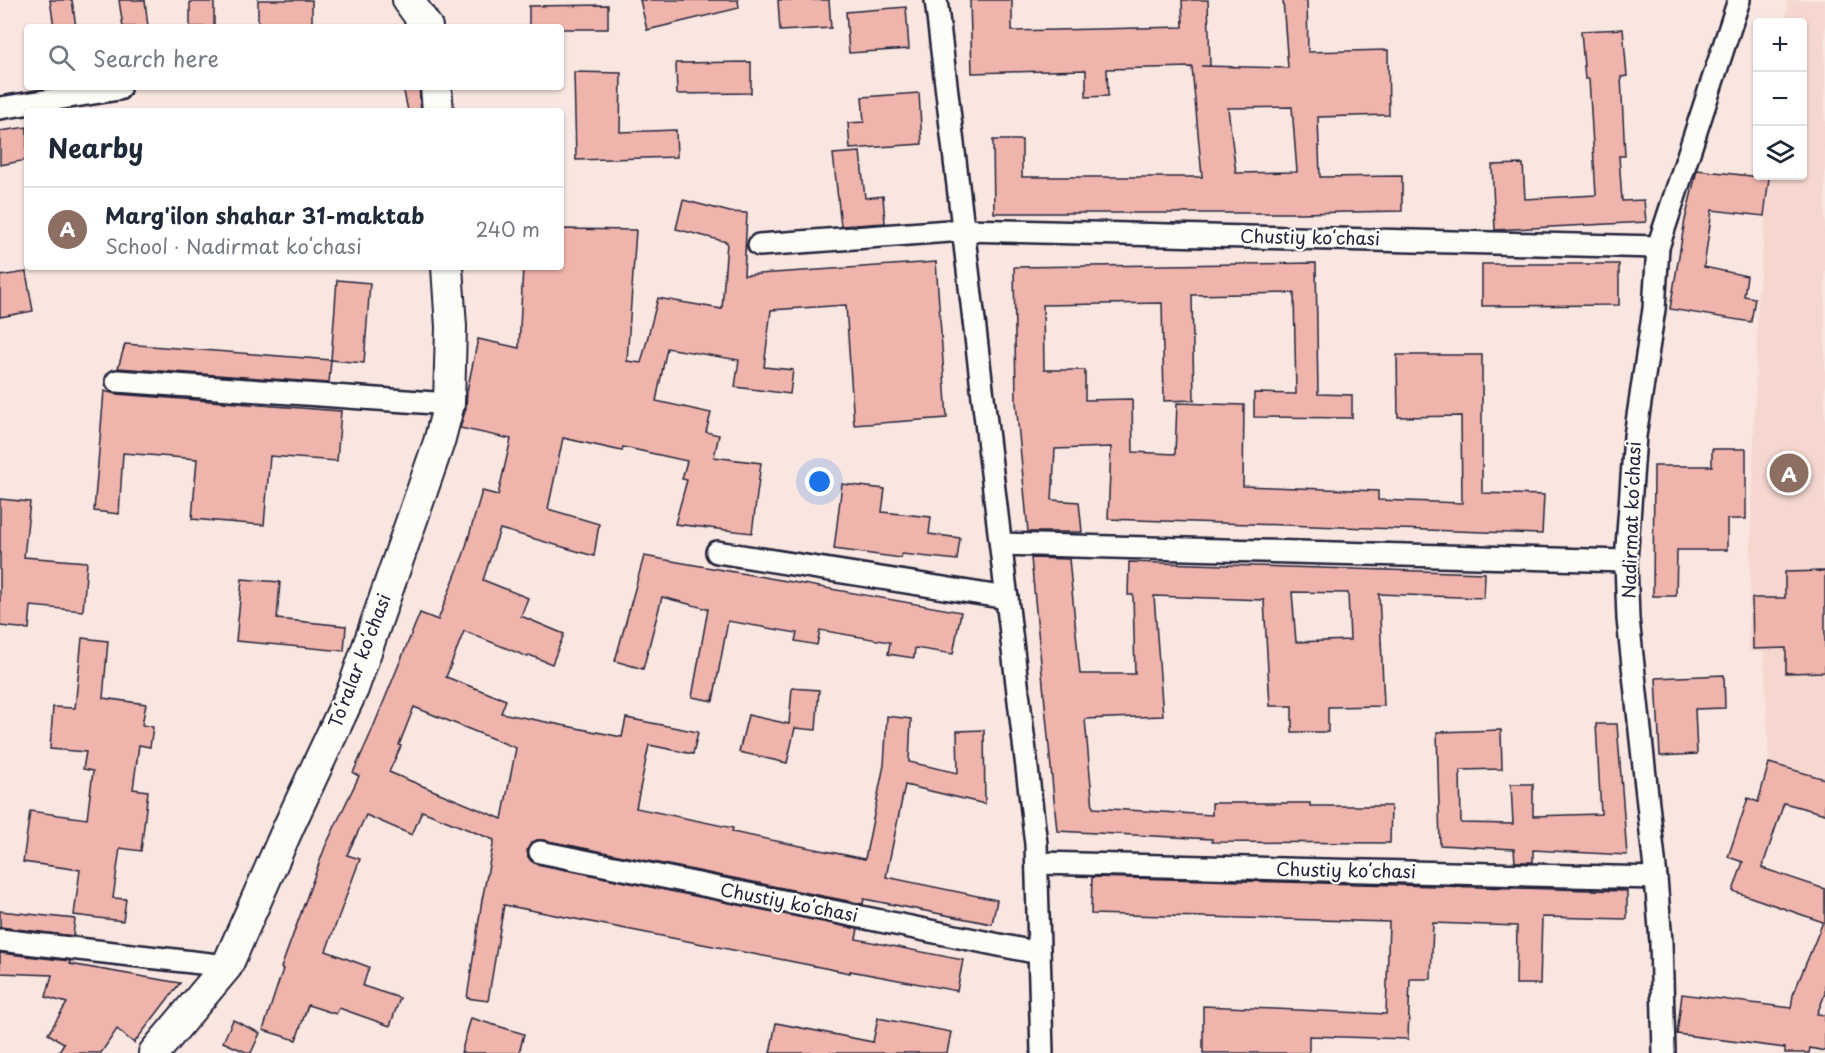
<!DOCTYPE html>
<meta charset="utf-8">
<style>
:root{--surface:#fff;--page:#f2f2f3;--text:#1f2937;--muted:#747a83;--line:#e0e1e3;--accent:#1f6fb2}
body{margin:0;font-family:"Playpen Sans",sans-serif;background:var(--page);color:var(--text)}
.controls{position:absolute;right:18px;top:18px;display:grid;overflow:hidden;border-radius:6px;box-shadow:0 2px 4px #0004}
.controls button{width:54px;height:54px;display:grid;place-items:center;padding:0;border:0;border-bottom:2px solid var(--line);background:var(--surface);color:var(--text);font:30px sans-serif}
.you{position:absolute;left:820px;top:482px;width:21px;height:21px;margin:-15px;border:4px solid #fff;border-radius:50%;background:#1a73e8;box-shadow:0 0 0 9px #1a73e833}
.badge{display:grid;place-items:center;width:39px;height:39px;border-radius:50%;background:var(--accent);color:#fff;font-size:20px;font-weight:700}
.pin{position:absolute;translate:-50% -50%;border:3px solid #fff;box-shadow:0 2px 6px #0006}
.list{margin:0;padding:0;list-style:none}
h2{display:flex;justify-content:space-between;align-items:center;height:78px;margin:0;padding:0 24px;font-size:26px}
h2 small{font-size:20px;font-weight:400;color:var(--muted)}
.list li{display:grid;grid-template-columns:39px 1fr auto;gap:18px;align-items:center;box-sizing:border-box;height:84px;padding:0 24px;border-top:2px solid var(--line)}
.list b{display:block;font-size:22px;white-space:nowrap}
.list p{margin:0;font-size:20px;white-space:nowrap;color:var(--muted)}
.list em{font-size:20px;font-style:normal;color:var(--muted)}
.icon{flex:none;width:33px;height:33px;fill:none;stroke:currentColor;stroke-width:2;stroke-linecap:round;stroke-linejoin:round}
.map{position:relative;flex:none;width:1825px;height:1053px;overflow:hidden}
.search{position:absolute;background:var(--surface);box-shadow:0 2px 4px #0004;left:24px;top:24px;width:540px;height:66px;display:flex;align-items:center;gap:15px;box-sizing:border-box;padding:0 21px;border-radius:6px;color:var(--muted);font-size:22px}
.panel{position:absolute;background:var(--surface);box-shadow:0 2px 4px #0004;left:24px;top:108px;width:540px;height:162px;border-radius:6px}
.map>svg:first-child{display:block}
.built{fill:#f6d7d0}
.building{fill:#efb4ac;stroke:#22223b;stroke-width:1.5;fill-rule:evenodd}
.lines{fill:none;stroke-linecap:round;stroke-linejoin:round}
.street-casing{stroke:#22223b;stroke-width:26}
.secondary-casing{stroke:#22223b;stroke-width:34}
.street{stroke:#fdfcf7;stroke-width:21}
.secondary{stroke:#fdfcf7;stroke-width:30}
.labels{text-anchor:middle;stroke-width:4.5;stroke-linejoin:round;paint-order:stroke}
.street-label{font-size:18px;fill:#22223b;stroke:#fdfcf7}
</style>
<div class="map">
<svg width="1825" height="1053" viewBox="0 0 1825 1053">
<rect width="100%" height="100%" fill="#f9e6e0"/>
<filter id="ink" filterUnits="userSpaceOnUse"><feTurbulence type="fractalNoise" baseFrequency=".0167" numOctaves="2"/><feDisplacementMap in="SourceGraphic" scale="12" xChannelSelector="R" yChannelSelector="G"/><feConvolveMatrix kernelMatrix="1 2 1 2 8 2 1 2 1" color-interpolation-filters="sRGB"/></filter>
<g filter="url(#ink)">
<!-- built -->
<path class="built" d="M 1788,0 L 1825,0 L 1825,779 L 1769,763 L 1764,652 L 1748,652 L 1758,295 L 1770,176 L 1802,176 L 1802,22 L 1786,22 Z"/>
<!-- building -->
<g class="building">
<path d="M 50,0 L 72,0 L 76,27 L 54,27 Z"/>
<path d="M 119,0 L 145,0 L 148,27 L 123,27 Z"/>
<rect x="258" y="0" width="54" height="27"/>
<path d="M 640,0 L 738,0 L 739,8 L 647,30 Z"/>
<path d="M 778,0 L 829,0 L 831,28 L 780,31 Z"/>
<path d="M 970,0 L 1012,0 L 1012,31 L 1183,27 L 1182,0 L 1208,0 L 1210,66 L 1201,66 L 1288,68 L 1283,0 L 1307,0 L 1308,52 L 1388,50 L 1389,115 L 1318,117 L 1320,177 L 1402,176 L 1402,211 L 1298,213 L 994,213 L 993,140 L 1022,140 L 1022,177 L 1202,177 L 1192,67 L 1107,69 L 1108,96 L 1086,97 L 1086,70 L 972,73 ZM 1292,107 L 1297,172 L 1236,173 L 1228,108 Z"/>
<rect x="190" y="2" width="24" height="25"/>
<path d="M 608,5 L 608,29 L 561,29 L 561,27 L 529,27 L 529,6 Z"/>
<path d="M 906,7 L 909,49 L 849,53 L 846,12 Z"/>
<path d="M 1623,29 L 1627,76 L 1621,77 L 1625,156 L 1619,156 L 1622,201 L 1644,200 L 1646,222 L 1495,230 L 1492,165 L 1523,164 L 1525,199 L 1596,195 L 1589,79 L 1585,79 L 1581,31 Z"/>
<path d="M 751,62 L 751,93 L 677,94 L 676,63 Z"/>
<path d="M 574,72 L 621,73 L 620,132 L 676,130 L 677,157 L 576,160 Z"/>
<path d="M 403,87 L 419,87 L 421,111 L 408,111 Z"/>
<path d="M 919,93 L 922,144 L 850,149 L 848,123 L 864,122 L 862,97 Z"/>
<path d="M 27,127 L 27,160 L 0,165 L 0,131 Z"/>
<path d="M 860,152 L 865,198 L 883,196 L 885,223 L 841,226 L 833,154 Z"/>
<path d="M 1697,170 L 1769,178 L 1764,216 L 1712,210 L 1704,267 L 1747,276 L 1744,296 L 1755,298 L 1751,322 L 1670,309 L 1685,220 Z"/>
<path d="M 683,200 L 730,212 L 747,213 L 744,275 L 936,262 L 947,418 L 854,425 L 846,305 L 771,310 L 764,367 L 793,370 L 790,394 L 735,387 L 739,360 L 667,348 L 656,401 L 711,413 L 706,432 L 719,435 L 714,457 L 761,463 L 752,533 L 675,524 L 687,480 L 682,479 L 687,461 L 623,447 L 622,451 L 563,438 L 548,509 L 599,524 L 594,556 L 500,529 L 483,580 L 528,598 L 521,616 L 564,634 L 552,664 L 529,655 L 528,657 L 464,631 L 446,677 L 506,700 L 501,713 L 622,737 L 626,718 L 698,732 L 693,754 L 649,745 L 636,808 L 733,828 L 732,832 L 865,859 L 884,765 L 887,716 L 911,719 L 909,762 L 958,773 L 957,731 L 984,730 L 985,804 L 905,785 L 886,877 L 997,900 L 992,924 L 864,899 L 863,904 L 543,840 L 537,840 L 531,843 L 527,850 L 528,857 L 531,861 L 537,864 L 858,929 L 856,939 L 963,960 L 957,991 L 850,971 L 850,973 L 504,905 L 488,1001 L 467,998 L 482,900 L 494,840 L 422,811 L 412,835 L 366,815 L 347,855 L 360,859 L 326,951 L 369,967 L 363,986 L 400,998 L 390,1026 L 339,1008 L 336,1014 L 308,1005 L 296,1040 L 263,1030 L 283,969 L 281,968 L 325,847 L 359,776 L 353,773 L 370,735 L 420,613 L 438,620 L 464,553 L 482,491 L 498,495 L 511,439 L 460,428 L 466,408 L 467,391 L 478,339 L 519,348 L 523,267 L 561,267 L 561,229 L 636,230 L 627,361 L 641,363 L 658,298 L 722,309 L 727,242 L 676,229 ZM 414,707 L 516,748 L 502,819 L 389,772 L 401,746 L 399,745 Z"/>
<path d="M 1316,263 L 1318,394 L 1352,395 L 1352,418 L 1254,417 L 1254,393 L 1296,394 L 1294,293 L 1192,295 L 1194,400 L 1164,401 L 1162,303 L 1043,305 L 1044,370 L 1085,370 L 1085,400 L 1132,399 L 1133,452 L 1175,454 L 1177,403 L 1244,405 L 1243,486 L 1378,491 L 1378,500 L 1462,503 L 1461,416 L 1398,417 L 1397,355 L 1482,355 L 1482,493 L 1544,495 L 1542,534 L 1108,519 L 1111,447 L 1055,449 L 1052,500 L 1079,502 L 1082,532 L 1028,532 L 1016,402 L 1014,267 Z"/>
<path d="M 1482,264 L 1619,264 L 1619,305 L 1482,306 Z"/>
<path d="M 26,272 L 33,311 L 0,317 L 0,276 Z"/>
<path d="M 337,280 L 370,283 L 364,363 L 331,360 Z"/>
<path d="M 125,344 L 331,360 L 329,383 L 118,368 Z"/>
<path d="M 104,391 L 116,394 L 341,411 L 337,461 L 270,456 L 264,525 L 192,519 L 197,459 L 123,453 L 119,514 L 94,511 Z"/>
<path d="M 1712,449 L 1746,449 L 1746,519 L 1727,519 L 1727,550 L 1677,550 L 1676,596 L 1653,596 L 1654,466 L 1712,466 Z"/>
<path d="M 842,484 L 885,489 L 882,512 L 931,517 L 929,534 L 960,538 L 957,560 L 902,554 L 901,558 L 834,549 Z"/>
<path d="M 0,499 L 30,502 L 24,557 L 87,562 L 83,611 L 31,606 L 29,629 L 0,626 Z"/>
<path d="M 644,556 L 961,612 L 953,654 L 915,648 L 914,658 L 888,654 L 890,642 L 820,630 L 817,645 L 795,641 L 797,633 L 728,621 L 713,701 L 692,697 L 708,609 L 662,597 L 643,669 L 615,661 Z"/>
<path d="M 1031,558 L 1069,559 L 1080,674 L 1135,674 L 1133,595 L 1128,595 L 1129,562 L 1485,573 L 1484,598 L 1379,594 L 1384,706 L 1328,707 L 1328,732 L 1292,732 L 1292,706 L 1270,706 L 1264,600 L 1154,596 L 1163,716 L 1085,719 L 1093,808 L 1212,815 L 1212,803 L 1310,803 L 1310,806 L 1391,806 L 1390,843 L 1212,842 L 1212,839 L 1057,831 ZM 1292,592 L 1348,593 L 1350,640 L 1296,642 Z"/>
<path d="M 1825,571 L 1825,672 L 1786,673 L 1786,648 L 1753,649 L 1752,598 L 1785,598 L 1785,572 Z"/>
<path d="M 242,579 L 280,582 L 277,619 L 346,626 L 344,651 L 236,641 Z"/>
<path d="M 82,638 L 108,641 L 103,698 L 146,704 L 142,725 L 153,727 L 150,747 L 139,745 L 133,789 L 148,791 L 141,851 L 120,848 L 113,898 L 126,899 L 123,921 L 74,915 L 80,870 L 23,862 L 30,811 L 87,819 L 93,771 L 83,769 L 86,752 L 50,749 L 53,707 L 75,708 Z"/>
<path d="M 1724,675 L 1725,708 L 1695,709 L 1697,754 L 1660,756 L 1656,678 Z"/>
<path d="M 792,688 L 819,690 L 816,730 L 795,728 L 787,763 L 739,752 L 748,715 L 789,724 Z"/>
<path d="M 1596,724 L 1617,724 L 1627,855 L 1533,850 L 1533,862 L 1515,862 L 1514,849 L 1440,845 L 1437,732 L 1501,730 L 1502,769 L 1460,770 L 1461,823 L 1513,824 L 1511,784 L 1533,784 L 1533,816 L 1601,814 Z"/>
<path d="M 1769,763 L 1825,779 L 1825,814 L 1784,803 L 1762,868 L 1825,889 L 1825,994 L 1817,1014 L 1825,1015 L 1825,1051 L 1810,1048 L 1809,1053 L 1785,1053 L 1785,1048 L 1677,1034 L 1682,994 L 1791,1008 L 1793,995 L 1823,922 L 1733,891 L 1743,862 L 1728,857 L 1748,798 L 1758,802 Z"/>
<path d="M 1092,877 L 1627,891 L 1627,919 L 1542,917 L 1540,984 L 1516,984 L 1517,926 L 1433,923 L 1431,979 L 1410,979 L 1408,1039 L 1309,1036 L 1309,1053 L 1203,1053 L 1203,1006 L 1386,1014 L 1389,922 L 1091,914 Z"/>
<path d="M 0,911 L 75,919 L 73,936 L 0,927 Z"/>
<path d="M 0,953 L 70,961 L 70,964 L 180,983 L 134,1043 L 117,1029 L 101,1053 L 58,1053 L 64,1043 L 48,1034 L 67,1003 L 46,997 L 52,975 L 0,973 Z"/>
<path d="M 471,1018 L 524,1034 L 519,1053 L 461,1053 Z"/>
<path d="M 878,1018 L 951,1032 L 947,1053 L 770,1053 L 776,1023 L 873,1042 Z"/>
<path d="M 233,1020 L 260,1033 L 251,1053 L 248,1053 L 223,1042 Z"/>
</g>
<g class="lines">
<!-- street casing -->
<g class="street-casing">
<g id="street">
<path d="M 936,0 L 1036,844 L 1042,1053"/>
<path d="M 0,108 L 119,89"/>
<path d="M 759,245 L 963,230 L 1658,247"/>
<path d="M 117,381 L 449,404"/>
<path d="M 1001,544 L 1626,561"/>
<path d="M 717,552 L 1007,598"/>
<path d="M 540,852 L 1039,953"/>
<path d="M 1037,863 L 1656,878"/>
<path d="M 0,940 L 227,966"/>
<path d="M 1664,1053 L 1661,942 L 1656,878 L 1628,619 L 1626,561 L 1635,436 L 1654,309 L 1658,247 L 1739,0"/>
</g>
</g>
<!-- secondary casing -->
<g class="secondary-casing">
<g id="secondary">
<path d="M 408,0 L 427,27"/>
<path d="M 436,87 L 438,111"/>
<path d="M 154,1053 L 227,966 L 289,826 L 353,689 L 439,442 L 449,404 L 451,327 L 447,267"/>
</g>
</g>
<!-- street -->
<use href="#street" class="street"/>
<!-- secondary -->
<use href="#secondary" class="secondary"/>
</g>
</g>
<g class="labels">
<!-- street labels -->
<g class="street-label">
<text transform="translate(1310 238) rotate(1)" y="6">Chustiy koʻchasi</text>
<text transform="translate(1632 520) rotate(-88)" y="6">Nadirmat koʻchasi</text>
<text transform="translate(360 661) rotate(-69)" y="6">Toʻralar koʻchasi</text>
<text transform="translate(1346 871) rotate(1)" y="6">Chustiy koʻchasi</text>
<text transform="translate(789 903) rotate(11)" y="6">Chustiy koʻchasi</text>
</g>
</g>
</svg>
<div class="controls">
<button>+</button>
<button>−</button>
<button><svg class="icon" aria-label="layers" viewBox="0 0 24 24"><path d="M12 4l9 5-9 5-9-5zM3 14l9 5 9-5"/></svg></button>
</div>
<div class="you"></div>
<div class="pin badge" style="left:1789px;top:473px;background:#8d6e63">A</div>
<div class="search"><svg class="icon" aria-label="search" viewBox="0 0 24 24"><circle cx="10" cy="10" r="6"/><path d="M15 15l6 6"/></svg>Search here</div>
<section class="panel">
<h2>Nearby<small></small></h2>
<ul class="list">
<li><span class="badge" style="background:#8d6e63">A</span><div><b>Marg'ilon shahar 31-maktab</b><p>School · Nadirmat koʻchasi</p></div><em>240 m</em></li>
</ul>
</section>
</div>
